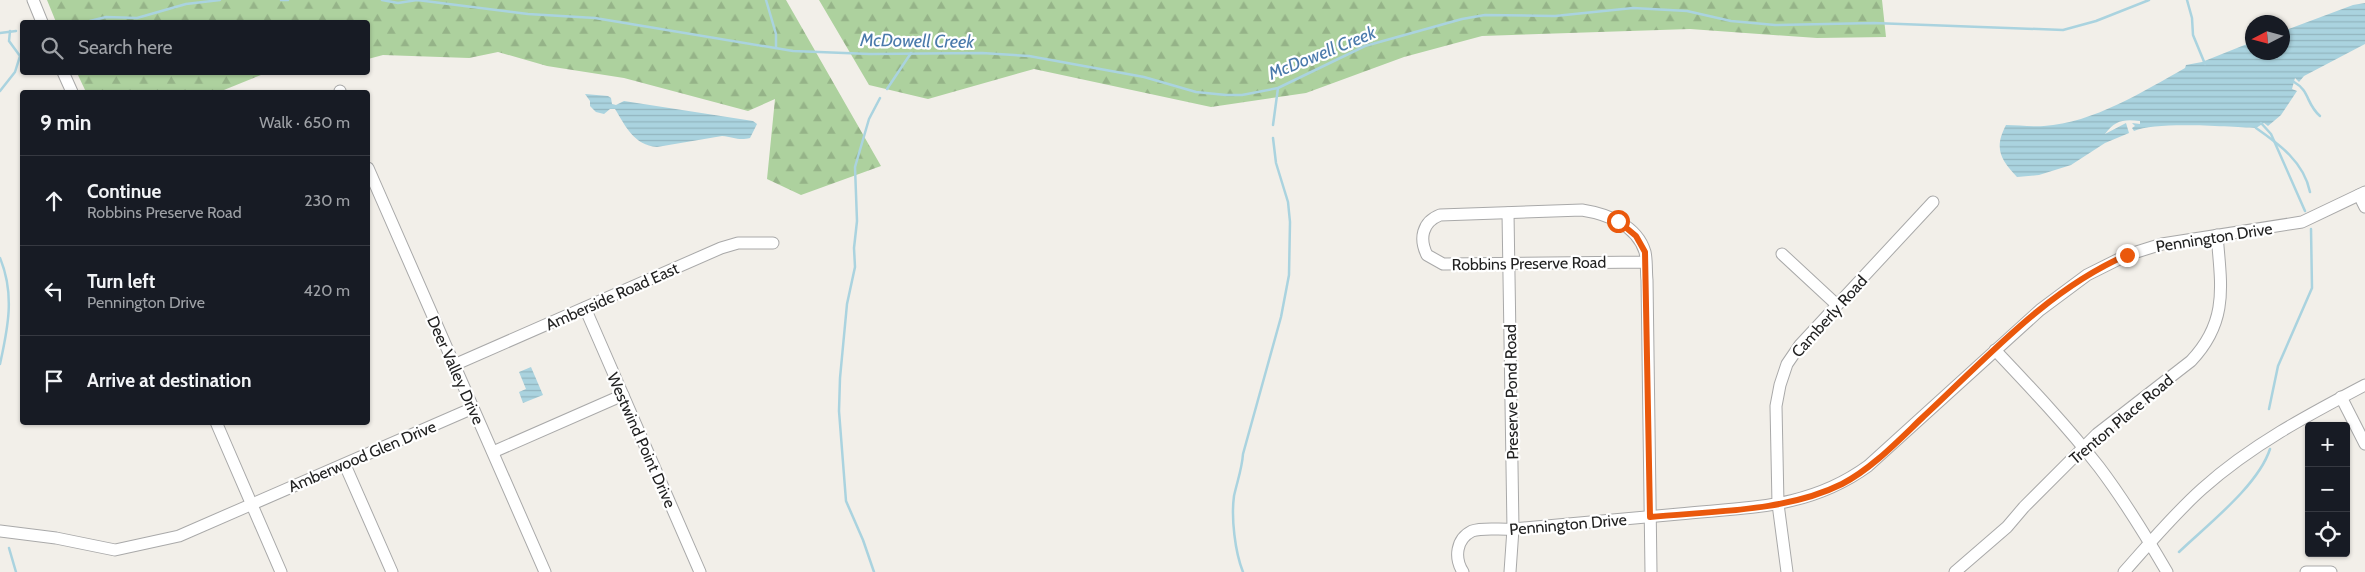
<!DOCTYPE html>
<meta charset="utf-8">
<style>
:root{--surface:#171b24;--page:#20242c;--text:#f1f3f6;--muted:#9ea1a6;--line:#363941}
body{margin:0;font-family:Cabin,sans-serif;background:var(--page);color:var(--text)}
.controls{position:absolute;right:15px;bottom:15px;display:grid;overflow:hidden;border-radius:5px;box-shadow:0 1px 4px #0004}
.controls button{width:45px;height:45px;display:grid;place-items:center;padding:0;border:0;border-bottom:1px solid var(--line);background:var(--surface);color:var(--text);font:25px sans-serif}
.compass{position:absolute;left:2245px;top:15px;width:45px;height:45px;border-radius:50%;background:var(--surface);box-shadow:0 1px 4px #0004;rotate:264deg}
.stop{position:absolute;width:15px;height:15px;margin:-11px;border:4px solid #ea580c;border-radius:50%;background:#fff}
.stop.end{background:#ea580c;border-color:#fff;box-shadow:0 1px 5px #0008}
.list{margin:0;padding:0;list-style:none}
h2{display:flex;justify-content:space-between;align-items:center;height:65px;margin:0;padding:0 20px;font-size:21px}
h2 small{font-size:16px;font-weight:400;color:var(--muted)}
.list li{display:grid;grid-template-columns:32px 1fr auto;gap:15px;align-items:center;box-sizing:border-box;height:90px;padding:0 20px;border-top:1px solid var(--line)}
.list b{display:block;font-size:19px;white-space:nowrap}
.list p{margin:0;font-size:16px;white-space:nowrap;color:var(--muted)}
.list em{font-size:16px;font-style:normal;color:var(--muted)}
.icon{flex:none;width:28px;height:28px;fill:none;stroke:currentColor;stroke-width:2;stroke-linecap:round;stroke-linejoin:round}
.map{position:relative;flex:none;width:2365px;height:572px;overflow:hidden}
.search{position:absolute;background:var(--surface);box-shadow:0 1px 4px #0004;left:20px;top:20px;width:350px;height:55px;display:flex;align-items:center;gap:12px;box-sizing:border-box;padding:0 18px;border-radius:5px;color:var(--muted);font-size:19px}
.panel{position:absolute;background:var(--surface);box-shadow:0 1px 4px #0004;left:20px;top:90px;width:350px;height:335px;border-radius:5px}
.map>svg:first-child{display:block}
.forest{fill:url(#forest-firs)}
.water{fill:url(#water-rules)}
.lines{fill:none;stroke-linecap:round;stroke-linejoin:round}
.stream{stroke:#aad3df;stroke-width:2.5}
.minor-casing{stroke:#a9a9a9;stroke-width:13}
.minor{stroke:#fff;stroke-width:11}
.route{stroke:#ea580c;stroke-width:6}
.labels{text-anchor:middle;stroke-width:4.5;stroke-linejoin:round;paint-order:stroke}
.street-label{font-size:16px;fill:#222;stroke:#fff}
.water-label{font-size:18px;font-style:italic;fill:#4a7aab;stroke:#fff}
</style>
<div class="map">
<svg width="2365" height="572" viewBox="0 0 2365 572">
<defs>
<pattern id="forest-firs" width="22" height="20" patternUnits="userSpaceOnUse" patternTransform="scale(1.25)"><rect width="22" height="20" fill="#add19e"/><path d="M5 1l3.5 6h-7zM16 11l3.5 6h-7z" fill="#95b388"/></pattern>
<pattern id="water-rules" width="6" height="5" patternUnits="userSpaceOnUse" patternTransform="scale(1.25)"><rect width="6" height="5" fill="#aad3df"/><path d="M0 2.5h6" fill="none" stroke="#92b5bf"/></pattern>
</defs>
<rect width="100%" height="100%" fill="#f2efe9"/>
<!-- forest -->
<g class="forest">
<path d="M 47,0 L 786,0 L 881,166 L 801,195 L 767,179 L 775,99 L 748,111 L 624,78 L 547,66 L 498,52 L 469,58 L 383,55 L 368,59 L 368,22 L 56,22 Z"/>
<path d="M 819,0 L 1882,0 L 1886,37 L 1817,38 L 1690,29 L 1482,36 L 1404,57 L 1306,93 L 1211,107 L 1034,69 L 928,99 L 869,85 Z"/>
<path d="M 77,73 L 266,73 L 219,92 L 86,92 Z"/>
</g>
<!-- water -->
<g class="water">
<path d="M 2365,3 L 2365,44 L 2304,76 L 2299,82 L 2295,78 L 2292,89 L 2297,91 L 2281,115 L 2268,126 L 2264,123 L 2256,128 C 2229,127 2156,121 2134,131 L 2132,128 L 2135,126 L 2132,123 L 2140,124 L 2140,121 C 2124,119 2115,120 2105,134 L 2126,123 L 2129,133 L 2105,143 L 2071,165 L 2039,175 L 2017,177 C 2000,159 1994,148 2006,125 C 2018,125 2032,127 2044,126 C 2093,123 2144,91 2185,68 L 2186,65 L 2202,62 L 2252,42 L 2252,52 L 2282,52 L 2283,31 L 2353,5 Z"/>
<path d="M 585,94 L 608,96 L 611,98 L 612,104 L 616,105 L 624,101 L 753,121 L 757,124 L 750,138 C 739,141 733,137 722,136 L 657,147 C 634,145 626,127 615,109 L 610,109 L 604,114 L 596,112 L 590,106 L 590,101 Z"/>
<path d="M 531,367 L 543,395 L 523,403 L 519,392 L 526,389 L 519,372 Z"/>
</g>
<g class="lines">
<!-- stream -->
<g class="stream">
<path d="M 281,0 L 288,0"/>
<path d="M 382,0 L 398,3 L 417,0 L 528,14 L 595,18 L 793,51 L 870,54 L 982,53 L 1029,56 L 1144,77 L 1196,92 L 1226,95 L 1242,95 L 1278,88 L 1365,46 L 1462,19 L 1485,15 L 1555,16 L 1633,8 L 1687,11 L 1731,21 L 1775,25 L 1874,23 L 2063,30 L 2096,21 L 2149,0"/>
<path d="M 766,0 L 776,34 L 776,48"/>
<path d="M 2187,0 L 2192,18 L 2193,35 L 2205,64"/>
<path d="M 86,22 L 106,17 L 137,18 L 186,4 L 220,0"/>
<path d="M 0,33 L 16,31"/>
<path d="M 2294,82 C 2310,91 2306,104 2320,116"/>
<path d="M 887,89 L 911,53"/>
<path d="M 0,91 L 15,72 L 20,56 L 9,41 L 10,31"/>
<path d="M 2261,123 L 2271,134 L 2305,211"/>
<path d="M 1273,125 L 1278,88"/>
<path d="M 2256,128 C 2279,144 2304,162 2310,192"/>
<path d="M 0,258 C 15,294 8,328 0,364"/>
<path d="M 2269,409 L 2278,366 L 2312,288 L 2311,229"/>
<path d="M 9,548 L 16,572"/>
<path d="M 2179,552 C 2207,525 2258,486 2270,449"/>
<path d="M 874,572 L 863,540 L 846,501 L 839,411 L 840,378 L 847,304 L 855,267 L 854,248 L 857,221 L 855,167 L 869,119 L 880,98"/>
<path d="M 1243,572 C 1235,552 1231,518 1234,496 C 1237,482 1242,469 1243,454 L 1281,317 L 1289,275 L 1290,222 L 1288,202 L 1276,163 L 1273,138"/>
</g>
<!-- minor casing -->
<g class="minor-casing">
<g id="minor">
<path d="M 33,0 L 42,22"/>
<path d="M 63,72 L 72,92"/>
<path d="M 340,91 L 340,92"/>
<path d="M 368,168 L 545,572"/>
<path d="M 2359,195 L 2365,207"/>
<path d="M 1508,213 L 1513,529 L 1510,572"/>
<path d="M 1782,254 L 1837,305"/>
<path d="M 1646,262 L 1443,264 L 1427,255 C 1419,239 1422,222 1440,215 L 1582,210 C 1607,214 1637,225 1645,252 C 1647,261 1646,272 1647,280 L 1651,572"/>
<path d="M 585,308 L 700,572"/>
<path d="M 1995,350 C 2031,388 2067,426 2099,467 C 2124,500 2146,536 2167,572"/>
<path d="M 454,365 L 721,248 L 738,243 L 773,243"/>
<path d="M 2341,397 L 2365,444"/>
<path d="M 216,422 L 281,572"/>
<path d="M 493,452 L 623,395"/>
<path d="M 345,465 L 392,572"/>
<path d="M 0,531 L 56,538 L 115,550 L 179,536 L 473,408"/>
<path d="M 1463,572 C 1454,558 1456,539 1472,531 C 1483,527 1501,530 1513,529 C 1568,524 1624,519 1679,514 C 1749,507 1809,509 1868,466 L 2040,310 L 2087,275 L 2127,255 L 2162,244 L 2302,222 L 2365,192"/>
<path d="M 1787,572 L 1778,504 L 1776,406 L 1780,385 L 1787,364 L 1800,345 L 1933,202"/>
<path d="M 1955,572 L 2007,527 L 2024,507 L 2097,434 L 2191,361 C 2229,321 2221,285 2217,235"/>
<path d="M 2124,572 C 2149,544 2174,514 2202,489 C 2251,445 2308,415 2365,385"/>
<path d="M 2306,572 L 2331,572"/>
</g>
</g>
<!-- minor -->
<use href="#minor" class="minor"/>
</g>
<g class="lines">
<!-- route -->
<path class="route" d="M 1618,221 L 1636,236 L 1645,252 L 1650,517 C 1712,511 1786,512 1842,484 C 1871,469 1897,442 1921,419 C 1985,360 2046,290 2127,255"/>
</g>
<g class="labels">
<!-- street labels -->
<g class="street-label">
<text transform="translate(2214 237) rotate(-9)" y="6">Pennington Drive</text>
<text transform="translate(1529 263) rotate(-1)" y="6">Robbins Preserve Road</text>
<text transform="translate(612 296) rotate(-24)" y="6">Amberside Road East</text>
<text transform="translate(1829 316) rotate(-48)" y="6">Camberly Road</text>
<text transform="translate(456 370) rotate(66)" y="6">Deer Valley Drive</text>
<text transform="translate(1511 392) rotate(-91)" y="6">Preserve Pond Road</text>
<text transform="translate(2121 419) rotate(-40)" y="6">Trenton Place Road</text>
<text transform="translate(642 440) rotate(66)" y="6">Westwind Point Drive</text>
<text transform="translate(362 456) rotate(-23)" y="6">Amberwood Glen Drive</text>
<text transform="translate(1568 524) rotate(-5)" y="6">Pennington Drive</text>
</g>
<!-- water labels -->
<g class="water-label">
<text transform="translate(917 41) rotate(1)" y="6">McDowell Creek</text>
<text transform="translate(1322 53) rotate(-22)" y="6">McDowell Creek</text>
</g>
</g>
</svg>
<div class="controls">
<button>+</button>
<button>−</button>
<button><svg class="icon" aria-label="locate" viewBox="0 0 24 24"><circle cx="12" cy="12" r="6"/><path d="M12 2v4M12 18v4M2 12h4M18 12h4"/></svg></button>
</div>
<svg class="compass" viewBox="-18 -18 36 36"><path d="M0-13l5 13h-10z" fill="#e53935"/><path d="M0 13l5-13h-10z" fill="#9ea1a6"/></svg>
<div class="stop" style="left:1618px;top:221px"></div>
<div class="stop end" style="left:2127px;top:255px"></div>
<div class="search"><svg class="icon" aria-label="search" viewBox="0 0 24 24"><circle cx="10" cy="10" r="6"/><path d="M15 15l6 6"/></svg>Search here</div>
<section class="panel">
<h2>9 min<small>Walk · 650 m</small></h2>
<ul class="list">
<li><svg class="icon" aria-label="ahead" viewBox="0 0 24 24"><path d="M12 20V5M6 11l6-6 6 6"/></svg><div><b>Continue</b><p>Robbins Preserve Road</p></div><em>230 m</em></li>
<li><svg class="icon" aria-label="left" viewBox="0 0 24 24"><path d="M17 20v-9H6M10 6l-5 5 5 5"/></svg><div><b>Turn left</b><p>Pennington Drive</p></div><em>420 m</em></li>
<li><svg class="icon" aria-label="arrive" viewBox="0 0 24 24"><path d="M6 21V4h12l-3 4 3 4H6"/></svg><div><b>Arrive at destination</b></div></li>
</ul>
</section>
</div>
